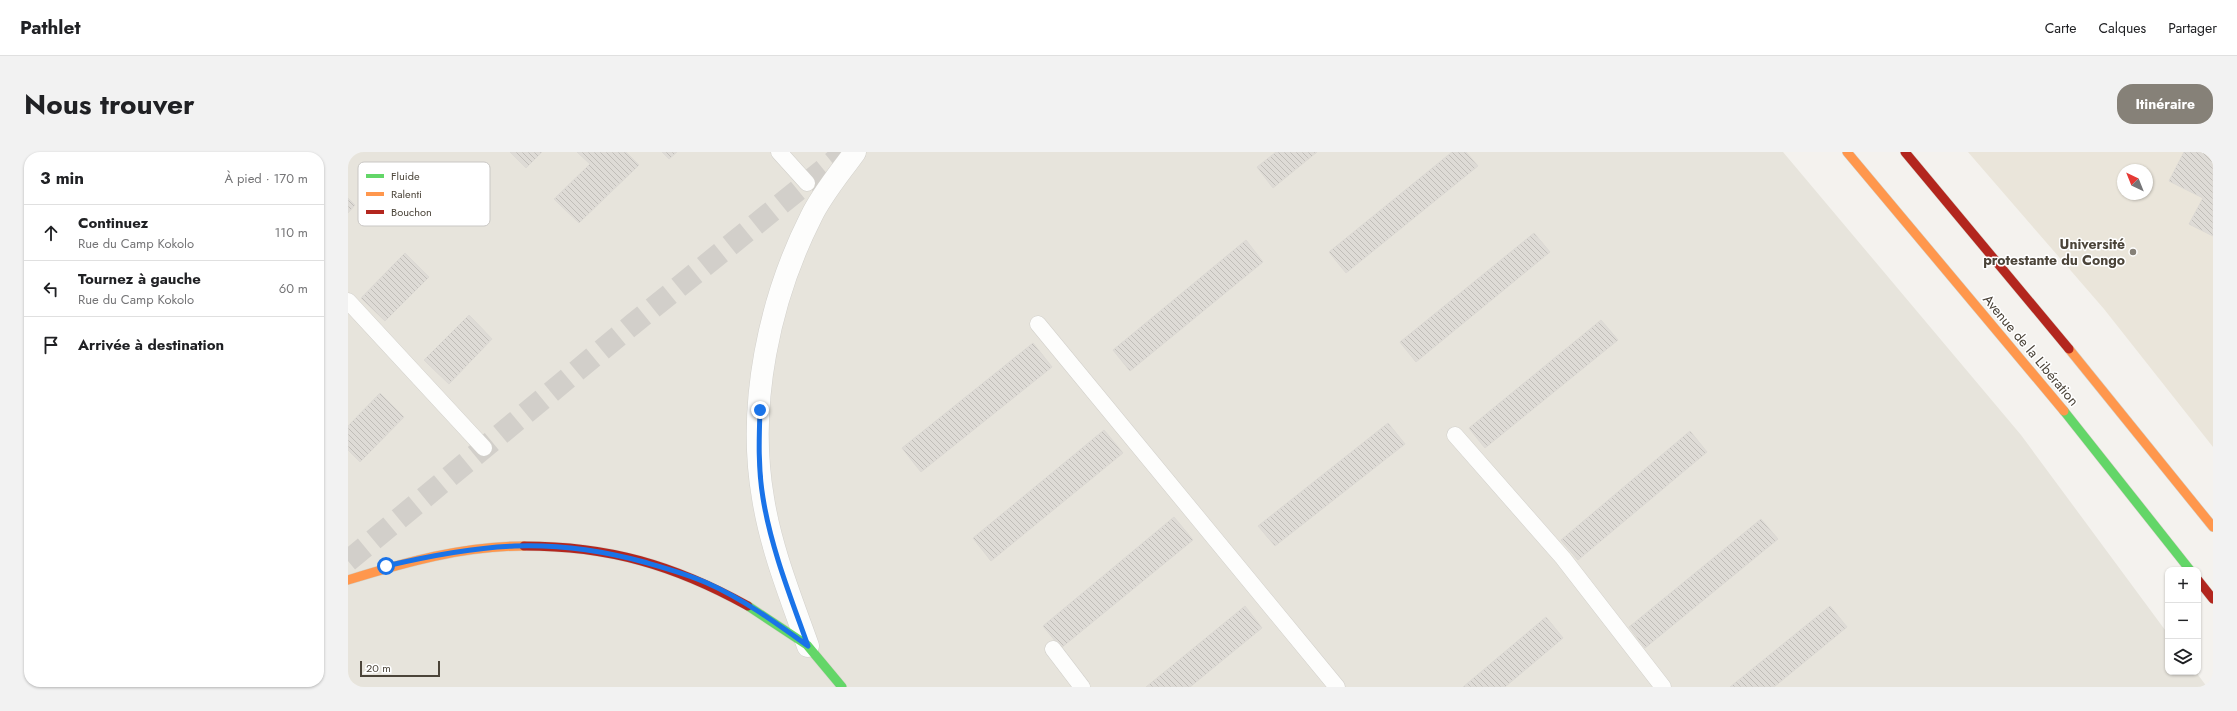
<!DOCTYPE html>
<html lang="fr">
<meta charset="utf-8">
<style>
:root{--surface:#fff;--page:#f2f2f2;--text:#202124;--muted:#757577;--line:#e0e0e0;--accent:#868178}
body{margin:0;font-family:Jost,sans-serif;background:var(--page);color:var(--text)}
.controls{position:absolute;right:12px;bottom:12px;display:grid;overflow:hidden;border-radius:8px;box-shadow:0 1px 3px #0004}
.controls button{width:36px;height:36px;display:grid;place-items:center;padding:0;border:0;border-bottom:1px solid var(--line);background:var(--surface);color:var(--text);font:20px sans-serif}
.compass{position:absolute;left:1769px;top:12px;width:36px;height:36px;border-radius:50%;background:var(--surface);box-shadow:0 1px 3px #0004;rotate:317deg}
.scale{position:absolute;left:12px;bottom:10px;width:80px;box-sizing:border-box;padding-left:4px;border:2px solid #4b4439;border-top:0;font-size:11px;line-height:14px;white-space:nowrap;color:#4b4439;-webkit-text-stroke:3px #fff;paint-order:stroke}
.stop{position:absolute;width:12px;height:12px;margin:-9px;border:3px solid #1a73e8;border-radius:50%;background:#fff}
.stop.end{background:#1a73e8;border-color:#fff;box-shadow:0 1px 4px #0008}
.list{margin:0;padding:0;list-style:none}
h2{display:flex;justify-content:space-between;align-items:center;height:52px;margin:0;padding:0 16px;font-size:17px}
h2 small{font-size:13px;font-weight:400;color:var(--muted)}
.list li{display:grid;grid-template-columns:26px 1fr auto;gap:12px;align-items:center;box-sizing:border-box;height:56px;padding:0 16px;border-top:1px solid var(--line)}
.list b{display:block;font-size:15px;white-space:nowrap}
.list p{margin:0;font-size:13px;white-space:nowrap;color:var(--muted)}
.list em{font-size:13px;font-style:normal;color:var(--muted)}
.icon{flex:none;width:22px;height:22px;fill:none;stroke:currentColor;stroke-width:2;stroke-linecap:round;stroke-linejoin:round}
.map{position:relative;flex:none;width:1865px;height:535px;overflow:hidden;border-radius:16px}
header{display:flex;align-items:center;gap:24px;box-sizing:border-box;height:56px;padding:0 20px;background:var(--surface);border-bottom:1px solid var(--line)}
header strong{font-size:19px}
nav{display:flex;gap:22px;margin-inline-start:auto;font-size:14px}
.intro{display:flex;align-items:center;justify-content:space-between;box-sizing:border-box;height:96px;padding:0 24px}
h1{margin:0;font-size:28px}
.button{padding:10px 18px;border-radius:16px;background:var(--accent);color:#fff;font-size:14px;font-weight:700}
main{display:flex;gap:24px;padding:0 24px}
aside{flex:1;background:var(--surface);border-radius:16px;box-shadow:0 1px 3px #0004}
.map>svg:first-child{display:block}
.residential{fill:#e7e4dc}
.education{fill:#eae5da;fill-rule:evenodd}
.building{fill:url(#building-back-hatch);stroke:#dcd9d4}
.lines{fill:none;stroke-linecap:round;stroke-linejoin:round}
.secondary-tunnel{stroke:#d2cfca;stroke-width:22;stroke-dasharray:22 11;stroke-linecap:butt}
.lane-casing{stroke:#d2d0cb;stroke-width:17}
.street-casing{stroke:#d2d0cb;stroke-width:23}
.fast-casing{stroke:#d3cfc5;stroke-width:10}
.slow-casing{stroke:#d3cfc5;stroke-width:10}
.jam-casing{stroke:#d3cfc5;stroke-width:10}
.lane{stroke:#fdfdfc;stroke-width:16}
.street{stroke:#fdfdfc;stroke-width:22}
.fast{stroke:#63d668;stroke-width:9}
.slow{stroke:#ff974d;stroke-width:9}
.jam{stroke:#b3261e;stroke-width:9}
.route{stroke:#1a73e8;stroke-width:5}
.poi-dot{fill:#868178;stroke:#fff;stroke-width:1.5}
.labels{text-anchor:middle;stroke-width:3;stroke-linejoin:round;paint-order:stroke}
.poi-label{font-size:14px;font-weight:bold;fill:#4b4439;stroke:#fff;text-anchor:end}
.street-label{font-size:14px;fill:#4b4439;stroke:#fff}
.key{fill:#fff;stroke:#c9c7c4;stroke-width:1}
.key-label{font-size:11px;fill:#4b4439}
</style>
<header>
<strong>Pathlet</strong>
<nav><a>Carte</a><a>Calques</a><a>Partager</a></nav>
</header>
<div class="intro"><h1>Nous trouver</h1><a class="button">Itinéraire</a></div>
<main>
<aside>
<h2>3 min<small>À pied · 170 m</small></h2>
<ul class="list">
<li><svg class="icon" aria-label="ahead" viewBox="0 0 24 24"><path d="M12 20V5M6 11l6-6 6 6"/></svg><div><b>Continuez</b><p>Rue du Camp Kokolo</p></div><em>110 m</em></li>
<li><svg class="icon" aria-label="left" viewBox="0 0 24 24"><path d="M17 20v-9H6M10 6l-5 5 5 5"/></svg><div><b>Tournez à gauche</b><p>Rue du Camp Kokolo</p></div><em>60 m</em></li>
<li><svg class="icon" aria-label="arrive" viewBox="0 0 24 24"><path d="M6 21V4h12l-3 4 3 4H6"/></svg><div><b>Arrivée à destination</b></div></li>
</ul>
</aside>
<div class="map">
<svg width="1865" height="535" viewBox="0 0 1865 535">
<defs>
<pattern id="building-back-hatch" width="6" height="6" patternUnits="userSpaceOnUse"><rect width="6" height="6" fill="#dedbd6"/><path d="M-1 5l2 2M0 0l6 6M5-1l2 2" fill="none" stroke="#c0bdb8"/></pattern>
</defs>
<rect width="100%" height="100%" fill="#f4f2ee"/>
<!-- residential -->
<path class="residential" d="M 0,0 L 1435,0 L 1673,283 L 1820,482 L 1820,520 L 1848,520 L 1859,535 L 0,535 Z"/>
<!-- education -->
<path class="education" d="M 1620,0 L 1865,0 L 1865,295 L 1756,157 ZM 1775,18 L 1799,18 L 1799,42 L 1775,42 Z"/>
<!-- building -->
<g class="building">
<path d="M 162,0 L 194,0 L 178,16 Z"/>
<path d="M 229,0 L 278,0 L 291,13 L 231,71 L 206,47 L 242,12 Z"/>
<path d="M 314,0 L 329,0 L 321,7 Z"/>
<path d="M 928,0 L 969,0 L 925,36 L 909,15 Z"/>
<path d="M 1104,0 L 1118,0 L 1130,14 L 998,121 L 981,100 Z"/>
<path d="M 1836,0 L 1865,0 L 1865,84 L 1841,72 L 1855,46 L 1821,29 Z"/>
<path d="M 0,46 L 7,53 L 0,61 Z"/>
<path d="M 1186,81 L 1202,100 L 1068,210 L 1052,190 Z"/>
<path d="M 898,88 L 915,110 L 782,219 L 765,198 Z"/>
<path d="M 57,101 L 81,125 L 37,169 L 13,146 Z"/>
<path d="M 121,163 L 144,187 L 101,232 L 76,208 Z"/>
<path d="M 1253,168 L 1270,188 L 1137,296 L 1121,276 Z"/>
<path d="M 685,191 L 704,215 L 573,320 L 554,296 Z"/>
<path d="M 32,241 L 56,265 L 12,310 L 0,298 L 0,274 Z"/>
<path d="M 1040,271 L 1057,292 L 927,394 L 910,374 Z"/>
<path d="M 756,278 L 775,301 L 643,409 L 625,386 Z"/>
<path d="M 1342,279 L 1359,300 L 1230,408 L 1213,388 Z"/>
<path d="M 826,365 L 845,388 L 713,496 L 695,474 Z"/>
<path d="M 1413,367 L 1430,387 L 1297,496 L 1281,475 Z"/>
<path d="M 897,454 L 914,476 L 842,535 L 798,535 Z"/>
<path d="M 1482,454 L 1499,475 L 1426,535 L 1382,535 Z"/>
<path d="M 1198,465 L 1215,486 L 1157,535 L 1115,535 Z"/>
</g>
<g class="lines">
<!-- secondary-tunnel -->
<path class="secondary-tunnel" d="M 0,409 L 285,172 L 497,0"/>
<!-- lane casing -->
<g class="lane-casing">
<g id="lane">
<path d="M 431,0 L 459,31"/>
<path d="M 0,149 L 136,296"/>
<path d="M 690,172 L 989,535"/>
<path d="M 1107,283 L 1215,406 L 1315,535"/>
<path d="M 705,497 L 734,535"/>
</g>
</g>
<!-- street casing -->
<g class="street-casing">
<path id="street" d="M 460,494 C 443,446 423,397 415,346 C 399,253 421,148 463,65 C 474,42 492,21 507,0"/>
</g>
<!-- fast casing -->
<g class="fast-casing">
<g id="fast">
<path d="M 1716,259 L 1842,418"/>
<path d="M 400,454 L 459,493 L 494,535"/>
</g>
</g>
<!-- slow casing -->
<g class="slow-casing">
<g id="slow">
<path d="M 1499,0 L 1716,259"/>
<path d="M 1721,197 L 1865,375"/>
<path d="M 0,428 C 58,410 115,394 176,394"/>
</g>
</g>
<!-- jam casing -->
<g class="jam-casing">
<g id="jam">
<path d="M 1557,0 L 1721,197"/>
<path d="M 176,394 C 261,394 326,413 400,454"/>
<path d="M 1850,428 L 1865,447"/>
</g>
</g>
<!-- lane -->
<use href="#lane" class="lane"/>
<!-- street -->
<use href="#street" class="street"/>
<!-- fast -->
<use href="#fast" class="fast"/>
<!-- slow -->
<use href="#slow" class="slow"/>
<!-- jam -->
<use href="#jam" class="jam"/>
</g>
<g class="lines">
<!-- route -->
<path class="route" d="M 38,414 C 132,392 201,384 296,410 C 317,416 339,422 359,431 C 395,447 428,471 460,494 C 443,446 423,396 415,346 C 410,316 411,287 412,258"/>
</g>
<!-- markers -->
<circle class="poi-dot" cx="1785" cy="100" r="4"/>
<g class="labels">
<!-- poi labels -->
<g class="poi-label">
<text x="1777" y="97">Université<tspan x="1777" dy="16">protestante du Congo</tspan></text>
</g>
<!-- street labels -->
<g class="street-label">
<text transform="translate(1683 198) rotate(50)" y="5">Avenue de la Libération</text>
</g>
</g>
<!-- legend -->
<rect x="10" y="10" width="132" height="64" rx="6" class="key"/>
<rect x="18" y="22" width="18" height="4" fill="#63d668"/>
<rect x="18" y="40" width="18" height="4" fill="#ff974d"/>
<rect x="18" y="58" width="18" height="4" fill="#b3261e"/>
<g class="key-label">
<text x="43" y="28">Fluide</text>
<text x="43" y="46">Ralenti</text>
<text x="43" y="64">Bouchon</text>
</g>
</svg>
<div class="controls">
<button>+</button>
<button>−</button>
<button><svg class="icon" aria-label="layers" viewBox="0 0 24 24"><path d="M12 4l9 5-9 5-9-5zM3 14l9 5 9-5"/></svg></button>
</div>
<svg class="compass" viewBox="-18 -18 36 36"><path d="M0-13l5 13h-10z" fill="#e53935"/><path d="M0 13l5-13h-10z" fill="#757577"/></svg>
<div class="scale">20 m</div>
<div class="stop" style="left:38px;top:414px"></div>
<div class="stop end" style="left:412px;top:258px"></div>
</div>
</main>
